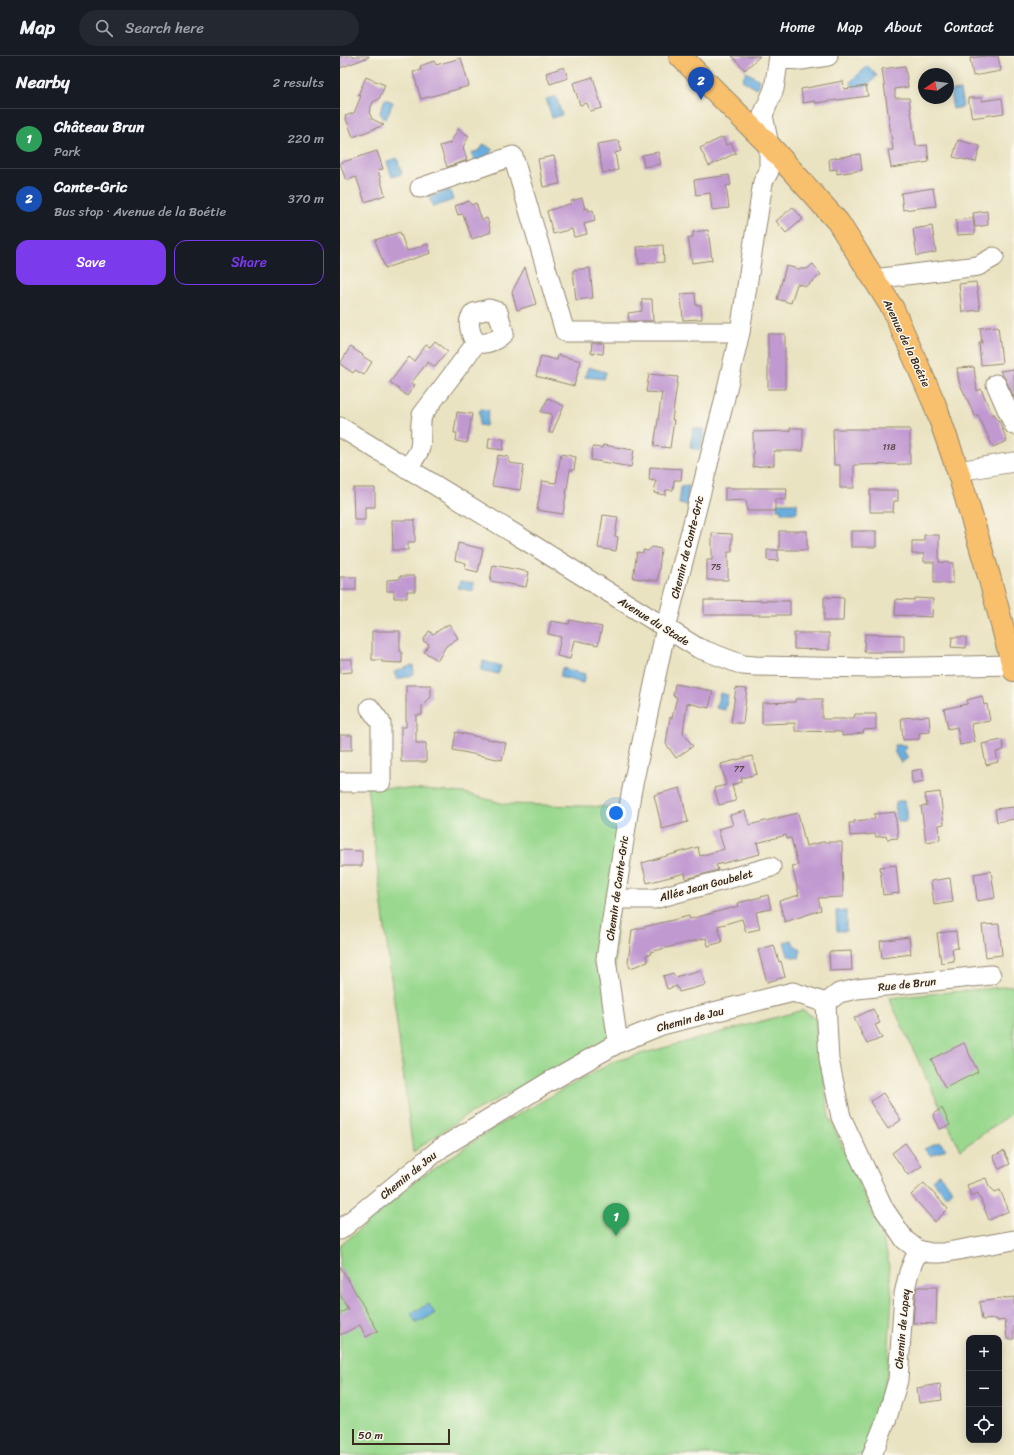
<!DOCTYPE html>
<meta charset="utf-8">
<style>
:root{--surface:#171b24;--page:#242831;--text:#f1f3f6;--muted:#9ea1a6;--line:#363941;--accent:#7c3aed}
body{margin:0;font-family:Sriracha,sans-serif;background:var(--page);color:var(--text)}
.controls{position:absolute;right:12px;bottom:12px;display:grid;overflow:hidden;border-radius:8px;box-shadow:0 2px 10px #0003}
.controls button{width:36px;height:36px;display:grid;place-items:center;padding:0;border:0;border-bottom:1px solid var(--line);background:var(--surface);color:var(--text);font:20px sans-serif}
.compass{position:absolute;left:578px;top:12px;width:36px;height:36px;border-radius:50%;background:var(--surface);box-shadow:0 2px 10px #0003;rotate:257deg}
.scale{position:absolute;left:12px;bottom:10px;width:98px;box-sizing:border-box;padding-left:4px;border:2px solid #3b2a1e;border-top:0;font-size:11px;line-height:14px;white-space:nowrap;color:#3b2a1e;-webkit-text-stroke:3px #fbf7ec;paint-order:stroke}
.you{position:absolute;left:276px;top:757px;width:14px;height:14px;margin:-10px;border:3px solid #fff;border-radius:50%;background:#1a73e8;box-shadow:0 0 0 6px #1a73e833}
.badge{display:grid;place-items:center;width:26px;height:26px;border-radius:50%;background:var(--accent);color:#fff;font-size:13px;font-weight:700}
.pin{position:absolute;translate:-50% -33px;filter:drop-shadow(0 1px 2px #0008)}
.pin::after{content:'';position:absolute;top:21px;width:14px;height:12px;background:inherit;clip-path:polygon(0 0,100% 0,50% 100%)}
.list{margin:0;padding:0;list-style:none}
h2{display:flex;justify-content:space-between;align-items:center;height:52px;margin:0;padding:0 16px;font-size:17px}
h2 small{font-size:13px;font-weight:400;color:var(--muted)}
.list li{display:grid;grid-template-columns:26px 1fr auto;gap:12px;align-items:center;box-sizing:border-box;height:60px;padding:0 16px;border-top:1px solid var(--line)}
.list b{display:block;font-size:15px;white-space:nowrap}
.list p{margin:0;font-size:13px;white-space:nowrap;color:var(--muted)}
.list em{font-size:13px;font-style:normal;color:var(--muted)}
.actions{display:flex;gap:8px;padding:12px 16px}
.actions a{flex:1;padding:9px 0;border:1px solid var(--accent);border-radius:12px;text-align:center;font-size:14px;color:var(--accent)}
.actions .main{background:var(--accent);color:#fff}
.icon{flex:none;width:22px;height:22px;fill:none;stroke:currentColor;stroke-width:2;stroke-linecap:round;stroke-linejoin:round}
.map{position:relative;flex:none;width:674px;height:1399px;overflow:hidden}
header{display:flex;align-items:center;gap:24px;box-sizing:border-box;height:56px;padding:0 20px;background:var(--surface);border-bottom:1px solid var(--line)}
header strong{font-size:19px}
nav{display:flex;gap:22px;margin-inline-start:auto;font-size:14px}
.search{width:280px;height:36px;background:var(--page);display:flex;align-items:center;gap:10px;box-sizing:border-box;padding:0 14px;border-radius:22px;color:var(--muted);font-size:15px}
main{display:flex}
aside{flex:1;background:var(--surface)}
.map>svg:first-child{display:block}
.green{fill:#99d88e;stroke:#6a8156}
.water{fill:#6aaedf;stroke:#526c7e}
.building{fill:#c199d1}
.lines{fill:none;stroke-linecap:round;stroke-linejoin:round}
.minor-casing{stroke:#928670;stroke-width:21}
.major-casing{stroke:#928670;stroke-width:24}
.minor{stroke:#fff;stroke-width:19}
.major{stroke:#f8bf6c;stroke-width:22}
.labels{text-anchor:middle;stroke-width:3;stroke-linejoin:round;paint-order:stroke}
.number-label{font-size:9px;fill:#5c464b}
.street-label{font-size:11px;fill:#3b2a1e;stroke:#fbf7ec}
</style>
<header>
<strong>Map</strong>
<div class="search"><svg class="icon" aria-label="search" viewBox="0 0 24 24"><circle cx="10" cy="10" r="6"/><path d="M15 15l6 6"/></svg>Search here</div>
<nav><a>Home</a><a>Map</a><a>About</a><a>Contact</a></nav>
</header>
<main>
<aside>
<h2>Nearby<small>2 results</small></h2>
<ul class="list">
<li><span class="badge" style="background:#2e9e5b">1</span><div><b>Château Brun</b><p>Park</p></div><em>220 m</em></li>
<li><span class="badge" style="background:#1a4fb4">2</span><div><b>Cante-Gric</b><p>Bus stop · Avenue de la Boétie</p></div><em>370 m</em></li>
</ul>
<div class="actions"><a class="main">Save</a><a>Share</a></div>
</aside>
<div class="map">
<svg width="674" height="1399" viewBox="0 0 674 1399">
<rect width="100%" height="100%" fill="#fbf7ec"/>
<filter id="ink" filterUnits="userSpaceOnUse"><feTurbulence type="fractalNoise" baseFrequency=".025" numOctaves="2"/><feDisplacementMap in="SourceGraphic" scale="8" xChannelSelector="R" yChannelSelector="G"/><feConvolveMatrix kernelMatrix="1 2 1 2 8 2 1 2 1" color-interpolation-filters="sRGB"/></filter>
<filter id="wash" filterUnits="userSpaceOnUse"><feTurbulence type="fractalNoise" baseFrequency=".012" numOctaves="4" result="noise"/><feDisplacementMap in="SourceGraphic" scale="16" xChannelSelector="R" yChannelSelector="G"/><feGaussianBlur stdDeviation="0.9" result="paint"/><feColorMatrix in="noise" values="0 0 0 0 0 0 0 0 0 0 0 0 0 0 0 0 0 1.4 0 .05"/><feComposite in="paint" operator="in"/></filter>
<g filter="url(#wash)">
<rect width="100%" height="100%" fill="#eae3c2"/>
<!-- green -->
<g class="green">
<path d="M 27,730 L 124,737 L 165,748 L 276,751 L 281,758 L 272,983 L 125,1060 L 73,1096 Z"/>
<path d="M 674,930 L 674,1056 L 620,1094 L 549,942 Z"/>
<path d="M 463,954 L 475,962 L 489,1061 L 538,1170 L 548,1201 L 552,1241 L 547,1318 L 524,1399 L 0,1399 L 0,1190 L 77,1124 L 157,1070 L 275,1005 Z"/>
</g>
<!-- water -->
<g class="water">
<path d="M 528,10 L 537,20 L 519,37 L 510,26 Z"/>
<path d="M 406,16 L 418,23 L 419,28 L 417,31 L 415,32 L 402,24 Z"/>
<path d="M 620,34 L 623,51 L 613,53 L 610,35 Z"/>
<path d="M 216,40 L 222,59 L 212,62 L 206,43 Z"/>
<path d="M 45,43 L 53,46 L 46,63 L 42,61 L 40,56 Z"/>
<path d="M 144,88 L 153,94 L 146,103 L 135,106 L 132,97 L 140,94 Z"/>
<path d="M 57,102 L 62,118 L 52,121 L 47,106 Z"/>
<path d="M 110,134 L 113,144 L 93,151 L 89,141 Z"/>
<path d="M 248,311 L 266,316 L 264,323 L 245,321 Z"/>
<path d="M 141,353 L 149,354 L 146,370 L 139,369 L 140,358 L 139,356 Z"/>
<path d="M 353,372 L 364,373 L 361,394 L 350,392 Z"/>
<path d="M 341,430 L 349,430 L 347,449 L 339,448 Z"/>
<path d="M 437,447 L 457,447 L 457,457 L 441,457 L 441,453 L 437,453 Z"/>
<path d="M 120,525 L 134,527 L 133,535 L 118,532 Z"/>
<path d="M 143,605 L 161,610 L 158,618 L 141,614 Z"/>
<path d="M 73,609 L 74,618 L 57,624 L 54,616 Z"/>
<path d="M 222,612 L 245,618 L 243,627 L 220,621 Z"/>
<path d="M 380,637 L 388,639 L 385,654 L 376,652 Z"/>
<path d="M 554,689 L 566,689 L 567,692 L 564,695 L 568,702 L 561,707 L 555,697 Z"/>
<path d="M 557,745 L 564,745 C 567,749 569,761 565,766 L 559,766 C 555,762 554,750 557,745 Z"/>
<path d="M 496,855 L 506,855 L 506,875 L 497,875 Z"/>
<path d="M 452,884 L 454,889 L 461,893 L 459,902 L 448,900 L 444,886 Z"/>
<path d="M 600,1086 L 606,1093 L 591,1100 L 584,1093 Z"/>
<path d="M 599,1118 L 613,1134 L 606,1140 L 592,1124 Z"/>
<path d="M 89,1248 L 95,1258 L 76,1267 L 71,1257 Z"/>
</g>
<g id="blocks">
<!-- building -->
<g class="building">
<path d="M 0,0 L 29,0 L 29,1 L 0,12 Z"/>
<path d="M 392,0 L 420,0 L 405,14 Z"/>
<path d="M 645,0 L 658,0 L 661,15 L 633,20 L 630,2 Z"/>
<path d="M 121,2 L 129,30 L 81,43 L 73,16 L 81,14 L 80,10 L 94,5 L 96,9 Z"/>
<path d="M 565,10 L 568,31 L 555,33 L 555,42 L 569,42 L 576,90 L 587,89 L 589,106 L 551,112 L 548,94 L 553,94 L 542,13 Z"/>
<path d="M 224,11 L 228,22 L 210,28 L 206,17 Z"/>
<path d="M 26,21 L 45,29 L 39,43 L 33,46 L 29,56 L 32,63 L 44,69 L 13,81 L 5,60 L 14,57 L 21,40 L 18,39 Z"/>
<path d="M 253,21 L 262,52 L 250,55 L 247,47 L 240,49 L 233,27 Z"/>
<path d="M 503,25 L 504,33 L 526,30 L 528,40 L 475,47 L 475,45 L 463,47 L 461,33 Z"/>
<path d="M 628,42 L 642,42 L 642,45 L 662,42 L 664,57 L 632,62 Z"/>
<path d="M 118,73 L 129,80 L 123,91 L 127,104 L 107,111 L 100,90 L 110,87 Z"/>
<path d="M 383,81 L 386,89 L 391,87 L 396,97 L 369,110 L 360,92 Z"/>
<path d="M 618,84 L 640,90 L 636,106 L 613,101 Z"/>
<path d="M 275,85 L 279,85 L 281,95 L 275,97 L 278,114 L 263,117 L 257,88 Z"/>
<path d="M 37,95 L 43,113 L 38,114 L 45,139 L 25,146 L 16,121 L 6,125 L 0,107 Z"/>
<path d="M 318,96 L 321,108 L 304,111 L 302,99 Z"/>
<path d="M 520,98 L 522,114 L 497,118 L 497,113 L 490,114 L 489,103 Z"/>
<path d="M 214,100 L 220,128 L 203,131 L 198,103 Z"/>
<path d="M 389,119 L 391,129 L 386,130 L 389,152 L 372,154 L 370,137 L 356,139 L 354,124 Z"/>
<path d="M 593,132 L 596,150 L 563,154 L 561,137 Z"/>
<path d="M 242,142 L 245,153 L 248,152 L 249,155 L 253,154 L 255,165 L 244,168 L 247,178 L 234,181 L 232,173 L 213,178 L 207,155 L 232,147 L 231,145 Z"/>
<path d="M 129,145 L 131,149 L 136,147 L 142,164 L 147,162 L 151,176 L 132,183 L 123,158 L 118,159 L 115,150 Z"/>
<path d="M 453,151 L 463,163 L 446,177 L 436,165 Z"/>
<path d="M 647,155 L 648,169 L 635,171 L 633,157 Z"/>
<path d="M 633,162 L 635,178 L 617,179 L 616,164 Z"/>
<path d="M 592,170 L 596,196 L 577,200 L 573,173 Z"/>
<path d="M 368,174 L 372,204 L 352,207 L 348,182 L 353,181 L 353,176 Z"/>
<path d="M 60,176 L 67,195 L 88,188 L 91,197 L 45,212 L 35,184 Z"/>
<path d="M 323,189 L 324,206 L 299,208 L 297,191 Z"/>
<path d="M 473,208 L 481,219 L 466,230 L 457,228 L 451,247 L 437,243 L 446,210 L 459,213 L 467,213 Z"/>
<path d="M 185,211 L 196,248 L 177,254 L 172,236 Z"/>
<path d="M 250,212 L 253,242 L 236,244 L 233,214 Z"/>
<path d="M 636,226 L 640,254 L 622,256 L 619,228 Z"/>
<path d="M 355,237 L 356,249 L 361,249 L 362,263 L 343,264 L 341,238 Z"/>
<path d="M 302,243 L 312,243 L 313,265 L 289,265 L 288,257 L 302,255 Z"/>
<path d="M 658,270 L 662,307 L 641,309 L 639,287 L 642,287 L 640,272 Z"/>
<rect x="428" y="278" width="17" height="55"/>
<path d="M 95,285 L 108,295 L 95,311 L 88,306 L 71,327 L 75,329 L 67,340 L 50,326 L 69,301 L 74,305 L 86,289 L 90,291 Z"/>
<path d="M 252,287 L 264,287 L 263,298 L 251,297 Z"/>
<path d="M 10,291 L 23,299 L 22,300 L 32,306 L 24,319 L 15,314 L 13,317 L 0,308 Z"/>
<path d="M 218,299 L 241,305 L 234,330 L 196,320 L 201,300 L 217,304 Z"/>
<path d="M 634,311 L 637,335 L 641,333 L 652,358 L 654,358 L 658,365 L 659,364 L 667,385 L 653,391 L 638,359 L 635,360 L 619,326 L 617,312 Z"/>
<path d="M 674,313 L 674,342 L 666,324 L 660,315 Z"/>
<path d="M 309,318 L 338,321 L 333,357 L 332,364 L 334,364 L 330,392 L 314,390 L 322,337 L 306,336 Z"/>
<path d="M 208,342 L 224,350 L 212,377 L 209,377 L 212,358 L 201,356 Z"/>
<path d="M 117,356 L 132,358 L 127,387 L 116,385 L 117,377 L 114,377 Z"/>
<path d="M 450,372 L 463,372 L 463,395 L 434,395 L 434,409 L 413,411 L 413,376 L 450,375 Z"/>
<path d="M 493,373 L 570,373 L 570,408 L 514,409 L 514,432 L 500,432 L 500,409 L 494,409 Z"/>
<path d="M 149,382 L 164,383 L 163,394 L 148,392 Z"/>
<path d="M 263,389 L 294,394 L 291,411 L 251,404 L 253,391 L 262,392 Z"/>
<path d="M 221,398 L 236,401 L 234,414 L 230,414 L 223,458 L 197,454 L 202,425 L 216,427 Z"/>
<path d="M 158,399 L 169,401 L 169,407 L 184,409 L 180,434 L 152,430 Z"/>
<path d="M 310,411 L 342,413 L 341,424 L 334,424 L 333,434 L 326,434 L 325,439 L 314,437 L 316,425 L 309,424 Z"/>
<path d="M 13,432 L 35,432 L 35,451 L 25,451 L 25,464 L 14,464 Z"/>
<path d="M 385,432 L 447,432 L 446,444 L 435,443 L 435,455 L 407,455 L 406,444 L 385,445 Z"/>
<path d="M 530,434 L 558,434 L 558,445 L 554,445 L 553,456 L 530,456 Z"/>
<path d="M 263,459 L 278,461 L 275,480 L 278,481 L 276,495 L 258,492 Z"/>
<path d="M 52,464 L 75,464 L 75,486 L 68,486 L 68,494 L 53,494 Z"/>
<rect x="439" y="475" width="28" height="19"/>
<rect x="511" y="475" width="25" height="16"/>
<path d="M 372,477 L 392,478 L 392,496 L 388,496 L 388,524 L 367,524 L 367,504 L 372,504 Z"/>
<path d="M 584,479 L 599,479 L 599,506 L 613,507 L 613,527 L 594,527 L 594,506 L 584,506 L 584,498 L 572,498 L 572,485 L 584,485 Z"/>
<path d="M 118,487 L 143,493 L 138,516 L 125,513 L 126,507 L 115,504 Z"/>
<path d="M 312,491 L 321,493 L 318,525 L 293,522 L 297,496 L 303,497 L 303,494 L 308,495 Z"/>
<path d="M 427,494 L 438,494 L 438,505 L 427,504 Z"/>
<path d="M 153,509 L 189,516 L 186,531 L 150,525 Z"/>
<path d="M 60,520 L 75,520 L 75,535 L 67,535 L 67,542 L 54,542 L 54,535 L 47,535 L 47,524 L 60,523 Z"/>
<rect x="0" y="521" width="16" height="13"/>
<path d="M 484,541 L 504,542 L 503,565 L 484,565 Z"/>
<path d="M 574,542 L 593,543 L 592,561 L 555,559 L 556,543 L 574,544 Z"/>
<path d="M 364,544 L 450,545 L 450,559 L 364,559 Z"/>
<path d="M 230,564 L 262,571 L 258,589 L 234,584 L 230,603 L 217,600 L 221,581 L 208,578 L 211,565 L 229,568 Z"/>
<path d="M 109,568 L 118,582 L 106,590 L 98,604 L 84,596 L 89,588 L 83,585 L 89,575 L 93,578 Z"/>
<path d="M 32,575 L 60,575 L 60,595 L 62,596 L 62,607 L 42,606 L 42,604 L 32,604 Z"/>
<path d="M 454,577 L 489,577 L 489,594 L 454,593 Z"/>
<path d="M 525,578 L 564,579 L 564,596 L 524,596 Z"/>
<path d="M 612,581 L 626,581 L 626,592 L 611,591 Z"/>
<path d="M 0,603 L 12,603 L 12,616 L 0,617 Z"/>
<path d="M 335,628 L 373,635 L 369,652 L 347,647 L 343,677 L 353,690 L 336,702 L 326,688 L 330,661 L 332,662 L 337,641 L 333,640 Z"/>
<path d="M 66,629 L 91,629 L 91,641 L 82,650 L 82,659 L 76,659 L 76,687 L 86,687 L 86,706 L 61,706 L 61,671 L 66,671 Z"/>
<path d="M 396,632 L 407,633 L 403,667 L 391,667 Z"/>
<path d="M 642,640 L 644,649 L 647,648 L 650,665 L 631,668 L 635,686 L 620,689 L 617,671 L 608,673 L 604,653 L 627,648 L 627,644 Z"/>
<path d="M 455,643 L 482,643 L 482,663 L 507,663 L 507,662 L 514,662 L 515,658 L 536,658 L 536,673 L 524,674 L 523,677 L 515,678 L 514,679 L 502,680 L 502,676 L 455,675 L 455,667 L 422,668 L 422,647 L 455,646 Z"/>
<path d="M 589,660 L 590,676 L 579,677 L 579,683 L 563,684 L 561,662 Z"/>
<path d="M 116,676 L 166,687 L 162,704 L 113,694 Z"/>
<rect x="0" y="679" width="12" height="15"/>
<path d="M 662,684 L 664,694 L 656,696 L 658,706 L 646,709 L 642,688 Z"/>
<path d="M 412,700 L 417,718 L 401,722 L 402,726 L 392,729 L 396,745 L 379,749 L 374,732 L 386,729 L 381,708 Z"/>
<path d="M 582,713 L 584,725 L 573,727 L 572,725 L 571,715 Z"/>
<path d="M 340,732 L 348,766 L 322,773 L 314,739 Z"/>
<path d="M 600,736 L 604,768 L 599,769 L 600,784 L 586,786 L 581,750 L 587,750 L 585,738 Z"/>
<path d="M 674,751 L 674,763 L 657,766 L 655,753 Z"/>
<path d="M 405,755 L 409,769 L 458,757 L 466,790 L 483,786 L 502,786 L 503,841 L 478,842 L 481,854 L 445,866 L 439,845 L 459,839 L 452,810 L 458,809 L 451,782 L 447,783 L 446,779 L 417,787 L 420,798 L 376,809 L 378,814 L 346,823 L 345,817 L 307,827 L 302,807 L 358,791 L 360,800 L 384,793 L 378,773 L 393,769 L 390,759 Z"/>
<path d="M 555,756 L 558,782 L 547,783 L 546,780 L 536,781 L 535,778 L 510,780 L 509,767 L 514,767 L 514,765 L 535,763 L 534,758 Z"/>
<path d="M 0,794 L 22,795 L 22,810 L 0,810 Z"/>
<path d="M 556,809 L 559,837 L 543,839 L 540,811 Z"/>
<path d="M 651,815 L 655,842 L 637,845 L 634,818 Z"/>
<path d="M 610,822 L 613,846 L 594,849 L 591,825 Z"/>
<path d="M 428,839 L 431,853 L 416,856 L 420,873 L 406,876 L 402,863 L 378,870 L 382,886 L 368,890 L 366,882 L 310,896 L 311,898 L 306,899 L 308,906 L 290,912 L 288,906 L 292,874 L 349,860 L 350,863 L 399,850 L 398,847 Z"/>
<path d="M 659,868 L 662,899 L 646,901 L 642,869 Z"/>
<path d="M 616,875 L 618,892 L 612,893 L 614,905 L 601,907 L 597,877 Z"/>
<path d="M 569,881 L 571,898 L 542,902 L 540,885 Z"/>
<path d="M 434,889 L 439,906 L 441,905 L 445,921 L 427,926 L 418,894 Z"/>
<path d="M 511,895 L 512,914 L 490,915 L 489,896 Z"/>
<path d="M 361,914 L 366,929 L 339,936 L 337,930 L 327,933 L 323,920 L 333,917 L 335,921 Z"/>
<path d="M 533,953 L 540,967 L 535,969 L 542,982 L 527,988 L 514,962 Z"/>
<path d="M 624,987 L 638,1016 L 605,1032 L 591,1003 Z"/>
<path d="M 543,1037 L 561,1064 L 548,1073 L 530,1046 Z"/>
<path d="M 602,1052 L 610,1069 L 600,1073 L 593,1058 Z"/>
<path d="M 565,1087 L 582,1110 L 568,1119 L 552,1097 Z"/>
<path d="M 664,1095 L 670,1108 L 659,1113 L 653,1100 Z"/>
<path d="M 646,1122 L 649,1130 L 655,1136 L 660,1134 L 669,1155 L 649,1164 L 638,1137 L 631,1140 L 627,1129 Z"/>
<path d="M 584,1127 L 608,1153 L 595,1166 L 571,1139 Z"/>
<path d="M 0,1210 L 38,1275 L 26,1281 L 20,1269 L 0,1279 L 0,1257 L 8,1253 L 0,1239 Z"/>
<path d="M 577,1231 L 597,1231 L 596,1268 L 573,1267 L 575,1240 Z"/>
<path d="M 674,1241 L 674,1283 L 667,1283 L 665,1264 L 657,1265 L 657,1263 L 642,1264 L 639,1246 Z"/>
<path d="M 600,1328 L 602,1344 L 579,1347 L 577,1332 Z"/>
</g>
</g>
</g>
<g filter="url(#ink)">
<use href="#blocks" fill-opacity="0" stroke="#928670" stroke-width="1"/>
<g class="lines">
<!-- minor casing -->
<g class="minor-casing">
<g id="minor">
<path d="M 439,3 L 461,4 L 488,0"/>
<path d="M 80,132 L 173,100 L 225,276 L 400,276"/>
<path d="M 534,223 L 638,210 L 654,201"/>
<path d="M 149,253 L 158,256 L 164,277 C 158,283 146,290 137,286 C 131,283 128,268 130,263 C 131,261 133,258 134,257 Z"/>
<path d="M 656,328 L 674,369"/>
<path d="M 0,371 L 193,489 L 358,592 L 403,609 L 415,610 L 531,612 L 672,609"/>
<path d="M 66,412 C 89,389 77,385 82,359 L 137,286"/>
<path d="M 618,415 L 674,406"/>
<path d="M 0,726 L 41,726 L 41,667 L 30,652"/>
<path d="M 275,843 L 314,843 L 431,811"/>
<path d="M 486,947 L 499,937 L 517,933 L 651,919"/>
<path d="M 278,987 L 266,903 L 291,738 L 326,572 L 383,350 L 400,276 L 423,126 L 429,115 L 429,89 L 423,59 L 434,33 L 439,0"/>
<path d="M 0,1174 L 101,1092 L 207,1027 L 278,987 L 322,969 L 453,936 L 486,947 L 489,1004 L 501,1061 L 544,1153 L 565,1184 L 578,1194"/>
<path d="M 532,1399 L 547,1362 L 558,1324 L 564,1238 L 569,1216 L 578,1194 L 591,1197 L 602,1197 L 674,1184"/>
</g>
</g>
<!-- major casing -->
<g class="major-casing">
<path id="major" d="M 340,0 L 429,89 L 498,166 L 553,253 L 595,349 L 618,415 L 649,520 L 674,614"/>
</g>
<!-- minor -->
<use href="#minor" class="minor"/>
<!-- major -->
<use href="#major" class="major"/>
</g>
</g>
<g class="labels">
<!-- number labels -->
<g class="number-label">
<text x="549" y="394">118</text>
<text x="376" y="514">75</text>
<text x="399" y="716">77</text>
</g>
<!-- street labels -->
<g class="street-label">
<text transform="translate(567 287) rotate(65)" y="4">Avenue de la Boétie</text>
<text transform="translate(347 491) rotate(-76)" y="4">Chemin de Cante-Gric</text>
<text transform="translate(314 565) rotate(32)" y="4">Avenue du Stade</text>
<text transform="translate(366 829) rotate(-15)" y="4">Allée Jean Goubelet</text>
<text transform="translate(277 832) rotate(-82)" y="4">Chemin de Cante-Gric</text>
<text transform="translate(567 928) rotate(-6)" y="4">Rue de Brun</text>
<text transform="translate(350 963) rotate(-15)" y="4">Chemin de Jau</text>
<text transform="translate(68 1119) rotate(-39)" y="4">Chemin de Jau</text>
<text transform="translate(562 1273) rotate(-85)" y="4">Chemin de Lapey</text>
</g>
</g>
</svg>
<div class="controls">
<button>+</button>
<button>−</button>
<button><svg class="icon" aria-label="locate" viewBox="0 0 24 24"><circle cx="12" cy="12" r="6"/><path d="M12 2v4M12 18v4M2 12h4M18 12h4"/></svg></button>
</div>
<svg class="compass" viewBox="-18 -18 36 36"><path d="M0-13l5 13h-10z" fill="#e53935"/><path d="M0 13l5-13h-10z" fill="#9ea1a6"/></svg>
<div class="scale">50 m</div>
<div class="you"></div>
<div class="pin badge" style="left:276px;top:1180px;background:#2e9e5b">1</div>
<div class="pin badge" style="left:361px;top:44px;background:#1a4fb4">2</div>
</div>
</main>
